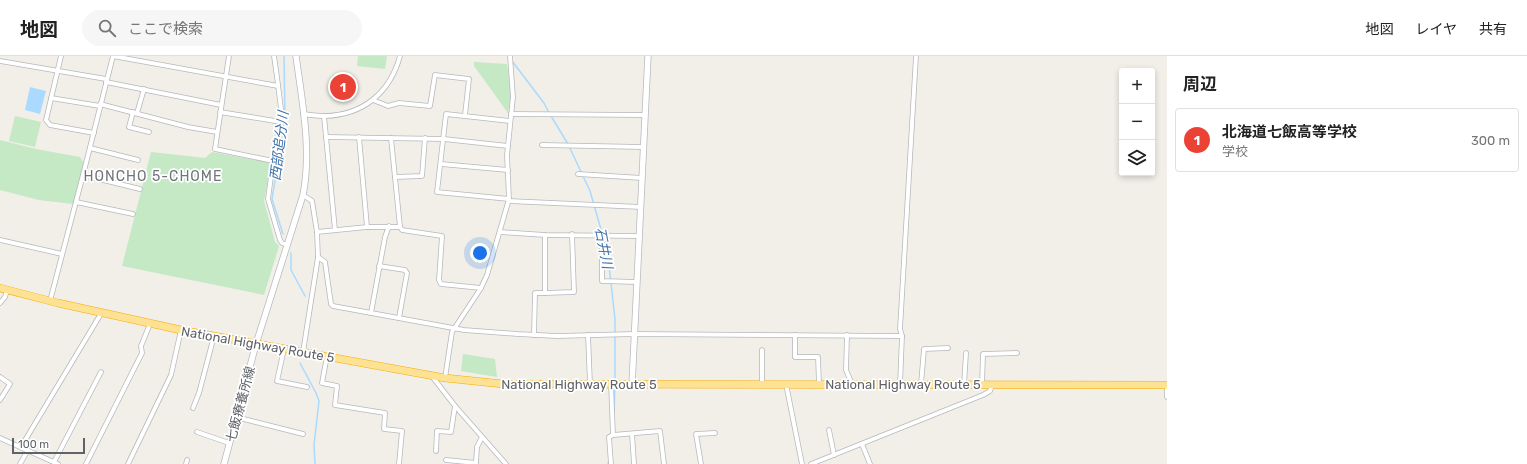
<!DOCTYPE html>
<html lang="ja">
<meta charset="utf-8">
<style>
:root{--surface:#fff;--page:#f6f6f6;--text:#222;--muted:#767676;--line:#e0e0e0;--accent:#ea4335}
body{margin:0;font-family:Rubik,"Noto Sans JP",sans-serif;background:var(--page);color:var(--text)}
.controls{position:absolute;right:12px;top:12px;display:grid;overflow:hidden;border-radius:4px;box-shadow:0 2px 6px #0003}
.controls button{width:36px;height:36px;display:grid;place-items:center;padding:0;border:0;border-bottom:1px solid var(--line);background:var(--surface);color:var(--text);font:20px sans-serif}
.scale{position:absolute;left:12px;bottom:10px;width:73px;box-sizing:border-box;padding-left:4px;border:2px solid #5f6368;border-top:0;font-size:11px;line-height:14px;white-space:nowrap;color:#5f6368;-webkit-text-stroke:3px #fff;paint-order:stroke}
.you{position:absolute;left:480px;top:197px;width:14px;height:14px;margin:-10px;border:3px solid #fff;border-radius:50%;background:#1a73e8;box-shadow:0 0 0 6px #1a73e833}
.badge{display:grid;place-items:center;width:26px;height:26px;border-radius:50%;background:var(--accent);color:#fff;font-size:13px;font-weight:700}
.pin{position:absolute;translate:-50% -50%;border:2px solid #fff;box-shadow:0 1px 4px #0006}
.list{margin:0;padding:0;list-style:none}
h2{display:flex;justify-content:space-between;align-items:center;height:52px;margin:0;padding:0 16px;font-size:17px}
h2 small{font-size:13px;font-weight:400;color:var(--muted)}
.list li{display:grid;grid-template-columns:26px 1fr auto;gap:12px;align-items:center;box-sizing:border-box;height:64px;margin:0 8px 8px;padding:0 8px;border:1px solid var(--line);border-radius:4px}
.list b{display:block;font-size:15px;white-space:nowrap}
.list p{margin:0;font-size:13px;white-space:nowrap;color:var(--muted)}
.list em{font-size:13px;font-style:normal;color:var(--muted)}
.icon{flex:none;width:22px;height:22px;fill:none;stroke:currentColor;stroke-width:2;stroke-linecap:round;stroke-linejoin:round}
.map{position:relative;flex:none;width:1167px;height:408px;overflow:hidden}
header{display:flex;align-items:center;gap:24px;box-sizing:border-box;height:56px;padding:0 20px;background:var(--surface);border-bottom:1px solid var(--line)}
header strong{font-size:19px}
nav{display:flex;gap:22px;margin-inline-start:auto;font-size:14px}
.search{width:280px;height:36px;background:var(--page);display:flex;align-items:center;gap:10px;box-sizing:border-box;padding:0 14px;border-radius:22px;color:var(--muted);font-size:15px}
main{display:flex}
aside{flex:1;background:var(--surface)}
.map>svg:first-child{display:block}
.park{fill:#c5e8c5}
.water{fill:#aadaff}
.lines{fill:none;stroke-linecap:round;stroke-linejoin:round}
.stream{stroke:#aadaff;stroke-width:1.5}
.street-casing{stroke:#b5b8bc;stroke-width:5.5}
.secondary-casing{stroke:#b6babf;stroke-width:7}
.highway-casing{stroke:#f9ab00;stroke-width:8}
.street{stroke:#fff;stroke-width:4}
.secondary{stroke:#fff;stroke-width:5.5}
.highway{stroke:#fde293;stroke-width:7}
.labels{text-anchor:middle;stroke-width:3.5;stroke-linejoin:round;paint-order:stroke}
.street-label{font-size:13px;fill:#5f6368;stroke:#fff}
.water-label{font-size:14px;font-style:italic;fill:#4174aa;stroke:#fff}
.neighbourhood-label{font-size:14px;letter-spacing:1px;fill:#70757a;stroke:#fff}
</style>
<header>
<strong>地図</strong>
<div class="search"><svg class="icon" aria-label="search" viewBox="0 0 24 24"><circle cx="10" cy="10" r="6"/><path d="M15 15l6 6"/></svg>ここで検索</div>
<nav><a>地図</a><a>レイヤ</a><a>共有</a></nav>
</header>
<main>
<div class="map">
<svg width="1167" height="408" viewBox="0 0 1167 408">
<rect width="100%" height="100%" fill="#f1efe8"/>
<!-- park -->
<g class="park">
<path d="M 358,0 L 387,0 L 385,13 L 357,10 Z"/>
<path d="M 474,6 L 507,8 L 511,39 L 508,57 L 474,10 Z"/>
<path d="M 15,60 L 41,66 L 35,91 L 9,85 Z"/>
<path d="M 0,84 L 36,93 L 80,101 L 84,107 L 73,148 L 39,144 L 0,134 Z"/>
<path d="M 151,96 L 205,102 L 212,96 L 271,107 L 264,145 L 275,186 L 279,190 L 264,239 L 122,210 Z"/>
<path d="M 463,298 L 495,303 L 497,321 L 461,315 Z"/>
</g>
<!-- water -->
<path class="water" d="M 30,31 L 46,35 L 40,58 L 25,54 Z"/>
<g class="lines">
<!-- stream -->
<g class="stream">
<path d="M 512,5 L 544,47 L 549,57"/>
<path d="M 551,60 L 568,88 L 590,135 L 602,177"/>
<path d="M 283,178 L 272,143 L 285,62 L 284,0"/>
<path d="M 604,181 L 607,192 L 615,263 L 615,326"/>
<path d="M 291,197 L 291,214 L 305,240"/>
<path d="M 300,307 L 316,337 L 319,345 L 314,389 L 315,408"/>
<path d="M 614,354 L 615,330"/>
<path d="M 608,408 L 609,403"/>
</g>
<!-- street casing -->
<g class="street-casing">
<g id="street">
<path d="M 61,0 L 46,64 L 50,69 L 94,77"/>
<path d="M 229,0 L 215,93 L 273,105 L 282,61 L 277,21 L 274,0"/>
<path d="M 0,5 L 106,23"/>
<path d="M 106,26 L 221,49"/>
<path d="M 51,42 L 100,50"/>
<path d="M 373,44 L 388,50 L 399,47 L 430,50 L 435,19 L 469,23 L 465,59"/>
<path d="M 100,48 L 188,71 L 217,76"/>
<path d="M 133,56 L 129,71 L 149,76"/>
<path d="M 220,56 L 281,66"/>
<path d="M 137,57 L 144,33"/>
<path d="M 303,58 C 310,59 317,60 325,60 C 363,59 390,37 400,0"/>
<path d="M 511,58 L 645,59"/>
<path d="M 324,60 L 335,174"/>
<path d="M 326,81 L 444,83 L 508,90"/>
<path d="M 359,81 L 367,171"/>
<path d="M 391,82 L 400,171"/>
<path d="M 542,89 L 643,91"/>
<path d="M 90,92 L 138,104"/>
<path d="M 273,105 L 268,143 L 280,184 L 282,187 L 287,189"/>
<path d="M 441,108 L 508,114"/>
<path d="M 578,118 L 642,122"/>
<path d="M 83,119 L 140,133"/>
<path d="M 395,121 L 422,120 L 425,82"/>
<path d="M 303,139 L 312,145 L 317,176 L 318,201 L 303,296"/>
<path d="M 509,143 L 437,136 L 446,58 L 510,65"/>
<path d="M 509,145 L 641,151"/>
<path d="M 76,146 L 133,158"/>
<path d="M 317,176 L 367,171 L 400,171 L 402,174 L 442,180 L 439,224 L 441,228 L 481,232"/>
<path d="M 500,176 L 545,179 L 639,180"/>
<path d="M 602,178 L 602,225 L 637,226"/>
<path d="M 0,184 L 62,198"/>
<path d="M 318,201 L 325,206 L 331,248 L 333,250 L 464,274 L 518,278 L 557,280 L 634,278 L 902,280"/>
<path d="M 379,210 L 405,214 L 407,217 L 399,262"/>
<path d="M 545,237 L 574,236 L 572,178"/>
<path d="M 50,245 L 83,119 L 113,0 L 278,30"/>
<path d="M 0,247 L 5,241 L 7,234"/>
<path d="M 371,257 L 385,181 L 389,170"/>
<path d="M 534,279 L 535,237 L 545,237 L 545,179"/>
<path d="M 588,279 L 590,328"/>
<path d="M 795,279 L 795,301 L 818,301 L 819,328"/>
<path d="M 847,279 L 846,314 L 852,328"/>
<path d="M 284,293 L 277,325 L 307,331"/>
<path d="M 327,300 L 322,327 L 337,330 L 335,349 L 385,357 L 384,373 L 402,375 L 399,408"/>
<path d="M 431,319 L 455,350 L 506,408"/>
<path d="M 0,321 L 10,328 L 0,344"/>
<path d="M 445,322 L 452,276 L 481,232 L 487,219 L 509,143 L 507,99 L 513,41 L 510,0"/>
<path d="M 611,328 L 613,379 L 609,381 L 611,408"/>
<path d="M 762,328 L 762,294"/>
<path d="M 786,328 L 802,408"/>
<path d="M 921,328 L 924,293 L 948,292"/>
<path d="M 900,329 L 902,280 L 900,273 L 916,0"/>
<path d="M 964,329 L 966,297"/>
<path d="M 982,329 L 983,298 L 1017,297"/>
<path d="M 1167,329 L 1167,341"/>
<path d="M 193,352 L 199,337 L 214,280"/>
<path d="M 236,361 L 303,378"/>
<path d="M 829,374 L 834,399"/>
<path d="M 197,376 L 229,387"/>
<path d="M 632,378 L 634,408"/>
<path d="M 613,379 L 660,375 L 664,408"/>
<path d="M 0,382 L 58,408"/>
<path d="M 862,388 L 870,408"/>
<path d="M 21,391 L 102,256"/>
<path d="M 436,395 L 437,375 L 451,376 L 455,350"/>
<path d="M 446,404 L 476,407 L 477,391 L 482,381"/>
<path d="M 54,406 L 101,316"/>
<path d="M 20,408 L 28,394"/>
<path d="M 86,408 L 142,297 L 141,290 L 150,268"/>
<path d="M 128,408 L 171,319 L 181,274"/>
<path d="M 186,408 L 187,404"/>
<path d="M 701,408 L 696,378 L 715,377"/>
<path d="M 811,408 L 983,339 L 990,335 L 992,329"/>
</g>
</g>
<!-- secondary casing -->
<g class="secondary-casing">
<g id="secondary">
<path d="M 632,329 L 648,0"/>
<path d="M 224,408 L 256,288 L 303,139 C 312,93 302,46 296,0"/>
</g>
</g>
<!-- highway casing -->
<g class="highway-casing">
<path id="highway" d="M 0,232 L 58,247 L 181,274 L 445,322 L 503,328 L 1167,329"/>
</g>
<!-- street -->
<use href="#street" class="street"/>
<!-- secondary -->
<use href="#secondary" class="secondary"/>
<!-- highway -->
<use href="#highway" class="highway"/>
</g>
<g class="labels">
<!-- street labels -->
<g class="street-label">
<text transform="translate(258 288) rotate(10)" y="5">National Highway Route 5</text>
<text x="579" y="333">National Highway Route 5</text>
<text x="903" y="333">National Highway Route 5</text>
<text transform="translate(240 348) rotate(-75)" y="5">七飯療養所線</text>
</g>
<!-- water labels -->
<g class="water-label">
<text transform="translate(279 90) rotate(-83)" y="5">西部追分川</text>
<text transform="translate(604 192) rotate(79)" y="5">石井川</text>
</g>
<!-- neighbourhood labels -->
<g class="neighbourhood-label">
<text x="153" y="125">HONCHO 5-CHOME</text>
</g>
</g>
</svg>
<div class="controls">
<button>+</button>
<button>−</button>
<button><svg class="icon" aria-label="layers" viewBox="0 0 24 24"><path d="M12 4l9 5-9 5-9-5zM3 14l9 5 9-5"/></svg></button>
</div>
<div class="scale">100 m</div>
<div class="you"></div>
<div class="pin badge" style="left:343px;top:31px">1</div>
</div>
<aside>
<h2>周辺<small></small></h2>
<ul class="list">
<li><span class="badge">1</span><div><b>北海道七飯高等学校</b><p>学校</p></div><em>300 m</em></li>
</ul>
</aside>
</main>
